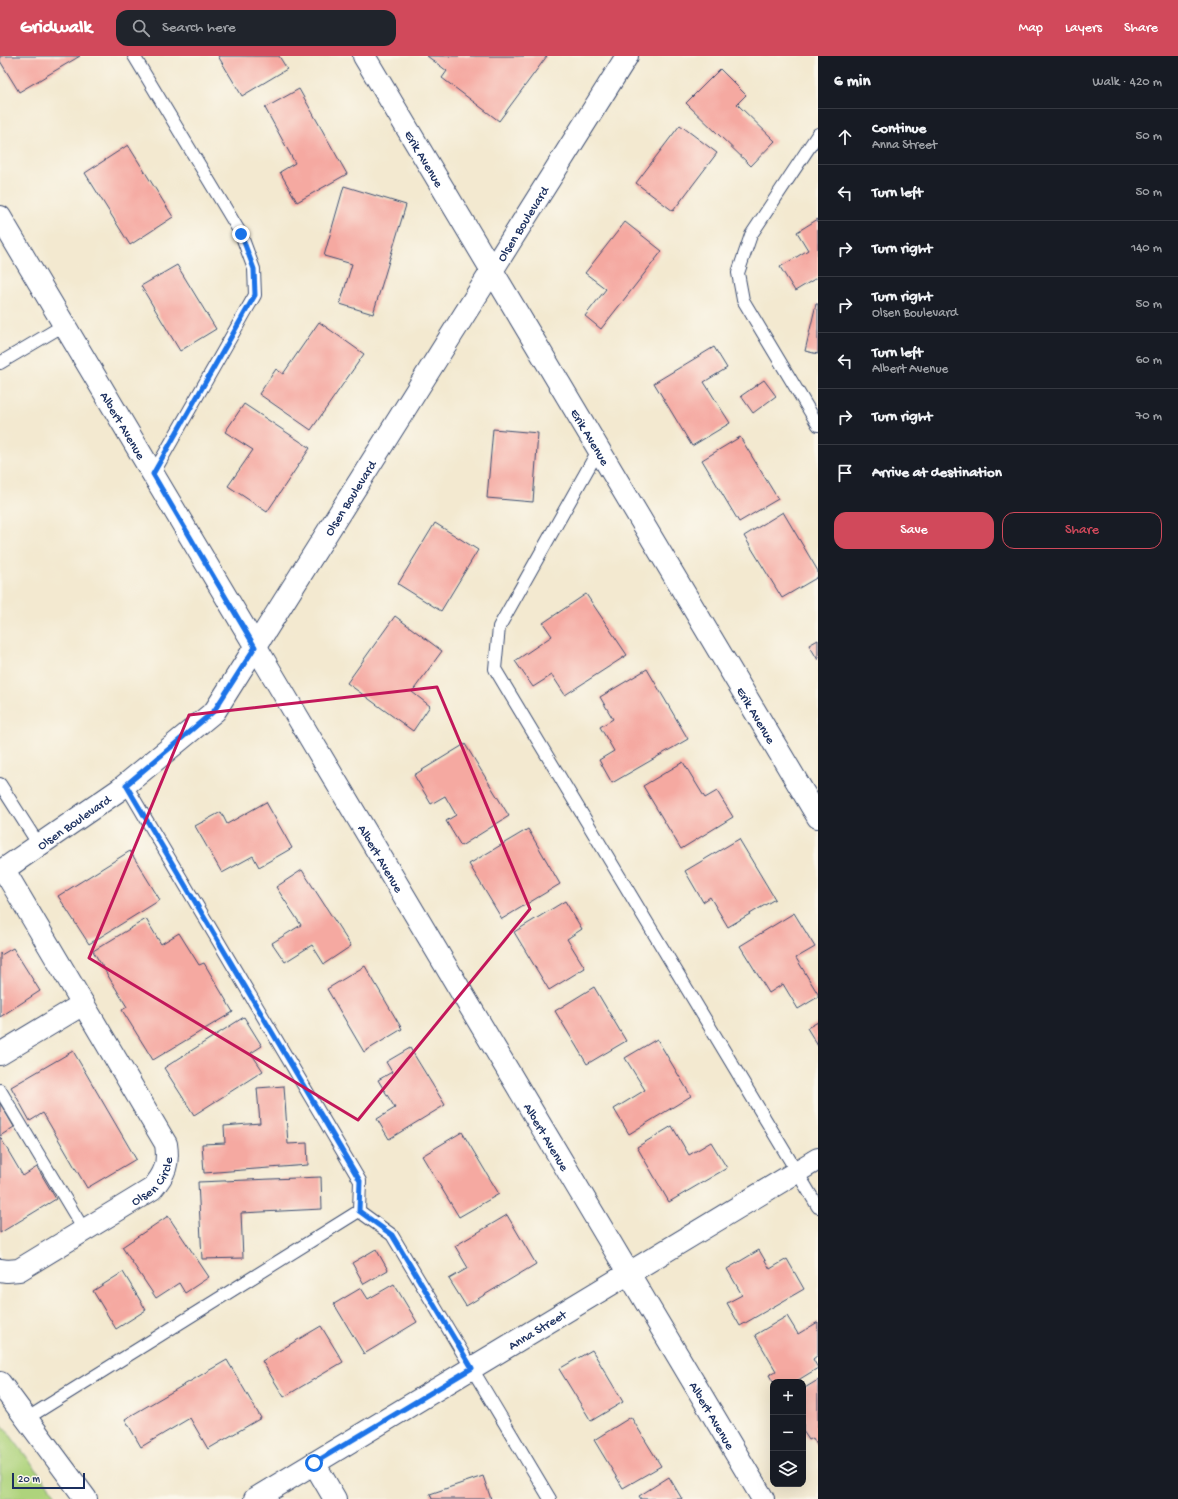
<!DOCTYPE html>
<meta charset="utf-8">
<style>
:root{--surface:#171b24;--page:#20242c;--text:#f1f3f6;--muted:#9ea1a6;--line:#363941;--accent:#d1495b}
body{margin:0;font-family:"Gochi Hand",sans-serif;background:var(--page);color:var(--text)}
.controls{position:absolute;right:12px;bottom:12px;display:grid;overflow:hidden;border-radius:8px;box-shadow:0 4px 16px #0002}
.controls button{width:36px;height:36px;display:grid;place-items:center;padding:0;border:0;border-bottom:1px solid var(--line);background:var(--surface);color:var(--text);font:20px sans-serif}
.scale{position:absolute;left:12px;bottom:10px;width:73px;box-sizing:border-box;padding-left:4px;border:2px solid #1b2f5e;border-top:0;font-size:11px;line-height:14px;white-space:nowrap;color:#1b2f5e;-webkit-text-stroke:3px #fbf7ec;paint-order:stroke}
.stop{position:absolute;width:12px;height:12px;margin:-9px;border:3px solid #1a73e8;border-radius:50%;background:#fff}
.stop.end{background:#1a73e8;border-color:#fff;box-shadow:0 1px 4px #0008}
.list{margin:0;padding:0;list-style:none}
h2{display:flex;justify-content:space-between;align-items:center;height:52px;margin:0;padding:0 16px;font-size:17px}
h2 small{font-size:13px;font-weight:400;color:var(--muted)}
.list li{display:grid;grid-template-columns:26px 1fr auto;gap:12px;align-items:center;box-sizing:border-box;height:56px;padding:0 16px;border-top:1px solid var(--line)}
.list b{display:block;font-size:15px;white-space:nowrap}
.list p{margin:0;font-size:13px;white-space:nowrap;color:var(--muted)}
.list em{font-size:13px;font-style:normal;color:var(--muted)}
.actions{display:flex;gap:8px;padding:12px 16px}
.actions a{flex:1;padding:9px 0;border:1px solid var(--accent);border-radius:12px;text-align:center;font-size:14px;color:var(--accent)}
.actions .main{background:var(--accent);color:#fff}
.icon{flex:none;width:22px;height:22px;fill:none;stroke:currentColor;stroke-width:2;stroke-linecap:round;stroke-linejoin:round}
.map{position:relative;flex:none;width:818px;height:1443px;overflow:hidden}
header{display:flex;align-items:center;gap:24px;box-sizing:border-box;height:56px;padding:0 20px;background:var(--accent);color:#fff}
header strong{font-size:19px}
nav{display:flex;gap:22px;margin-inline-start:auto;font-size:14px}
.search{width:280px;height:36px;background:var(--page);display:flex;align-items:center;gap:10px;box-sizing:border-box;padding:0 14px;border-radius:12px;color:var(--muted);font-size:15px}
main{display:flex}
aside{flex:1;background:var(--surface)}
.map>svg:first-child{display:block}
.green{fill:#aed37c;stroke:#64816d}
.building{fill:#f5a9a1}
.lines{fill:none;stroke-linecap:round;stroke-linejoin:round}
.lane-casing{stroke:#3b4b6f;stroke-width:14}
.street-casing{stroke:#3b4b6f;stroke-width:24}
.secondary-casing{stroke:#3b4b6f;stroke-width:24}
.lane{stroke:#fff;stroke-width:12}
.street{stroke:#fff;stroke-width:22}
.secondary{stroke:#fff;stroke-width:22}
.route{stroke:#1a73e8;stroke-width:5}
.marked{fill:none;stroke:#c2185b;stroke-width:3;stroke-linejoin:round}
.labels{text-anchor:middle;stroke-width:3.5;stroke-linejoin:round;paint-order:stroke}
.street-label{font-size:13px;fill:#1b2f5e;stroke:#fbf7ec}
</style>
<header>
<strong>Gridwalk</strong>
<div class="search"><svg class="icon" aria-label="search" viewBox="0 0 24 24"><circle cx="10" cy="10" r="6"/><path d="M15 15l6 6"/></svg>Search here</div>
<nav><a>Map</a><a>Layers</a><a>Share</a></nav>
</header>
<main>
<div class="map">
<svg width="818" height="1443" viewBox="0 0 818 1443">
<rect width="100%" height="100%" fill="#fbf7ec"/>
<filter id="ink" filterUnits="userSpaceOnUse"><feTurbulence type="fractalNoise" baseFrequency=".025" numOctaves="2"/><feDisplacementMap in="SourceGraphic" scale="8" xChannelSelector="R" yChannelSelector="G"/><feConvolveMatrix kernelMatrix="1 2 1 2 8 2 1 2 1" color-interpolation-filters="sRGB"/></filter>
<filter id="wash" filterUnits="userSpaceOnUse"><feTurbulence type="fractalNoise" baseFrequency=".012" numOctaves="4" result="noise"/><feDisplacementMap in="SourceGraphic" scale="16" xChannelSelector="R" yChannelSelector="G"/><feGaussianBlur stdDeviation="0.9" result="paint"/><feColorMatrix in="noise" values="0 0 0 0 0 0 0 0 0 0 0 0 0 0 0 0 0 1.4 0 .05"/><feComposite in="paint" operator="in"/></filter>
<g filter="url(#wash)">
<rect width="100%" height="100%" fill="#f3e9d0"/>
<!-- green -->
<path class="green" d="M 0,1366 L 59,1443 L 0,1443 Z"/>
<g id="blocks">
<!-- building -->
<g class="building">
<path d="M 0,0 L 80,0 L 19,36 L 0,5 Z"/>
<path d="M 218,0 L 279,0 L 287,13 L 242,40 Z"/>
<path d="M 427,0 L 547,0 L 499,65 L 442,22 L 447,15 Z"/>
<path d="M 720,13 L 746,39 L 737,48 L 775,85 L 751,110 L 686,47 Z"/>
<path d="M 299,33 L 347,118 L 297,146 L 280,116 L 295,107 L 265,52 Z"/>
<path d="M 680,69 L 717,97 L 673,155 L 636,127 Z"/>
<path d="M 128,89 L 173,161 L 130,189 L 85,117 Z"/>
<path d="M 344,130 L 406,149 L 373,258 L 340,248 L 352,208 L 324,200 Z"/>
<path d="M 818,163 L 818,221 L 795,235 L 780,211 L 808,194 L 797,176 Z"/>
<path d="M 625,166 L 662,195 L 601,273 L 585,260 L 606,233 L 585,217 Z"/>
<path d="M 177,209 L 216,273 L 180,295 L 141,230 Z"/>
<path d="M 816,248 L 818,248 L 818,298 L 805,295 Z"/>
<path d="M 319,266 L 364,298 L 311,374 L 259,338 L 276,313 L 283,318 Z"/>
<path d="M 714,291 L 727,312 L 704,326 L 730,367 L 692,390 L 654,327 Z"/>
<path d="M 764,324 L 776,340 L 753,357 L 741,340 Z"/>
<path d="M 244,348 L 310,392 L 267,456 L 228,430 L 253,394 L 225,376 Z"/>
<path d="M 493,373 L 538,377 L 533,446 L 487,442 Z"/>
<path d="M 740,381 L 778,443 L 739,466 L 702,404 Z"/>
<path d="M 783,456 L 818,515 L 818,521 L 782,542 L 744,480 Z"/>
<path d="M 435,467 L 478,494 L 441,555 L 398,528 Z"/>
<path d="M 586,538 L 627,599 L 565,639 L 552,619 L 533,631 L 515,605 L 552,580 L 543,567 Z"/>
<path d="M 395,560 L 442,595 L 412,636 L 430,650 L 413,675 L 347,627 Z"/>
<path d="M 818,584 L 818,604 L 809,589 Z"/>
<path d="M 647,613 L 688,683 L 612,727 L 599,704 L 614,695 L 600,671 L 613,663 L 600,641 Z"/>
<path d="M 465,688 L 509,760 L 461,790 L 446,765 L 456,759 L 445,740 L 431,748 L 414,719 Z"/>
<path d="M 683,706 L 705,742 L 717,735 L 733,761 L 681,793 L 643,730 Z"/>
<path d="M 266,746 L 292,792 L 259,811 L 253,800 L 222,817 L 195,770 L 221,756 L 227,768 Z"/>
<path d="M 528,773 L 560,828 L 502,863 L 469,808 Z"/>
<path d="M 739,783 L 775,843 L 728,871 L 710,841 L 703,846 L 685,815 Z"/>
<path d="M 130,795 L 160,844 L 89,888 L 58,840 Z"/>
<path d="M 302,814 L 351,890 L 324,908 L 312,889 L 285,906 L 272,887 L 301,869 L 276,831 Z"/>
<path d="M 565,845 L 582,873 L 567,883 L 585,912 L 549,934 L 514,876 Z"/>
<path d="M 794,857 L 815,891 L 796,902 L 818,938 L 818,941 L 798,953 L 783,928 L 769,937 L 740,890 Z"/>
<path d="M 146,863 L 161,888 L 179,877 L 199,909 L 204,907 L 233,956 L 153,1004 L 122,954 L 127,951 L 93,895 Z"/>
<path d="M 13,892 L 40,935 L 0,961 L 0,897 L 1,899 Z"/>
<path d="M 365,910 L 402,973 L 364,996 L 327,933 Z"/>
<path d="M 594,931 L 626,985 L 587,1008 L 555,955 Z"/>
<path d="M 244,961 L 262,990 L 251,997 L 263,1015 L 194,1059 L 164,1012 Z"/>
<path d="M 818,966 L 818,990 L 807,972 Z"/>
<path d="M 657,983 L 691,1040 L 629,1078 L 614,1053 L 645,1034 L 625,1002 Z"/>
<path d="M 410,992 L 445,1049 L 389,1083 L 377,1063 L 395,1052 L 378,1024 L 392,1016 L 386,1006 Z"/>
<path d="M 73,995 L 136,1103 L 87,1132 L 43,1057 L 30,1065 L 11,1031 Z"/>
<path d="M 284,1030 L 288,1088 L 307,1087 L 308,1109 L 204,1117 L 202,1088 L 225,1087 L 224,1070 L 260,1067 L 257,1032 Z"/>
<path d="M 0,1047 L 14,1071 L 0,1080 Z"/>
<path d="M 672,1070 L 689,1099 L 711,1086 L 727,1112 L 669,1146 L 637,1091 Z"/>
<path d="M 462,1076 L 499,1138 L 459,1161 L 422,1100 Z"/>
<path d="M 0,1081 L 23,1120 L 37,1111 L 56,1143 L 0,1177 Z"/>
<path d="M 321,1121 L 322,1153 L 241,1157 L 243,1202 L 202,1203 L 198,1126 Z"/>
<path d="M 507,1159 L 536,1208 L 466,1250 L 449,1223 L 468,1212 L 455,1190 Z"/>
<path d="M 168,1160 L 209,1221 L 185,1237 L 179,1227 L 156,1242 L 122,1191 Z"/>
<path d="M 376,1193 L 388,1214 L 364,1228 L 352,1207 Z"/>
<path d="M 759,1194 L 770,1213 L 787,1203 L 804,1233 L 740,1270 L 727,1247 L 742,1239 L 727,1213 Z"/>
<path d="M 123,1216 L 146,1254 L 116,1273 L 93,1235 Z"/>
<path d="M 394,1228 L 417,1266 L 364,1298 L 334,1248 L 361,1232 L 368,1243 Z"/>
<path d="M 787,1260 L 798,1278 L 818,1266 L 818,1299 L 813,1303 L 818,1312 L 795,1326 L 773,1326 L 769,1319 L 776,1315 L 755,1279 Z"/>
<path d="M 321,1270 L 343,1306 L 284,1341 L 262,1305 Z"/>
<path d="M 592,1294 L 623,1346 L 591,1365 L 559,1313 Z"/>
<path d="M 227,1304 L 261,1362 L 208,1393 L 190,1362 L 141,1391 L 125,1363 Z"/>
<path d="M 818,1324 L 818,1391 L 813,1382 L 809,1384 L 803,1375 L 803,1333 Z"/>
<path d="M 631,1361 L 661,1410 L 623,1432 L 594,1384 Z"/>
<path d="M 483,1420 L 491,1443 L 432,1443 L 430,1438 Z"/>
<path d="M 669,1421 L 682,1443 L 641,1443 L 639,1440 Z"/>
</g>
</g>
</g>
<g filter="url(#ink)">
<use href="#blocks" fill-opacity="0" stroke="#3b4b6f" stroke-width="1"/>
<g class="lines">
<!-- lane casing -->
<g class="lane-casing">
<g id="lane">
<path d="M 134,0 L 241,178 L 254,213 L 255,239 L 153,418"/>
<path d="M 818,78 L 751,179 L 738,217 L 743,244 L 818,369"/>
<path d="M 0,307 L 64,269"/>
<path d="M 599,393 L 499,571 L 495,613 L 818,1151"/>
<path d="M 0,728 L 39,789"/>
<path d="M 0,1034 L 84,1174"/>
<path d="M 359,1155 L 392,1179 L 550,1443"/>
<path d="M 26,1363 L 359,1155 L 360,1125 L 126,729"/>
</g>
</g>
<!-- street casing -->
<g class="street-casing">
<g id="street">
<path id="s1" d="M 0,161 L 763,1443"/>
<path d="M 0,998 L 83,948"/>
<path id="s2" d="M 0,1214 L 7,1215 L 19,1214 L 152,1133 C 165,1118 169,1108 166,1088 L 4,814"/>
<path d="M 314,1407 L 335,1443"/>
<path id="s3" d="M 255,1443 L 818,1103"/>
</g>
</g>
<!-- secondary casing -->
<g class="secondary-casing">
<g id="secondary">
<path id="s4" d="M 364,0 L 818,761"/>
<path id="s5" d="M 0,816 L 119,734 L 215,655 L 627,0"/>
<path d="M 0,1327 L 86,1443"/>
</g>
</g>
<!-- lane -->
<use href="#lane" class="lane"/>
<!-- street -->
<use href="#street" class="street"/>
<!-- secondary -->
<use href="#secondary" class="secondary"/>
</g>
</g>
<g class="lines" filter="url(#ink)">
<!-- route -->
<path class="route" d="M 241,178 L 254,213 L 255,239 L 153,418 L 255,591 L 214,655 L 126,729 L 360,1125 L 359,1155 L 392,1179 L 472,1312 L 314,1407"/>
</g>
<!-- marked area -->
<path class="marked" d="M 437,631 L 530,853 L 358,1064 L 89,902 L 189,659 Z"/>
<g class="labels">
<!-- street labels -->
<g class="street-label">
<text dy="5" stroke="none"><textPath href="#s4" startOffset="119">Erik Avenue</textPath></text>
<text dy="5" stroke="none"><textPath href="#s5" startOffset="845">Olsen Boulevard</textPath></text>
<text dy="5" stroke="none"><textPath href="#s1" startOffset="242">Albert Avenue</textPath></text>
<text dy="5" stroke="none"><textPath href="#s4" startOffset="443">Erik Avenue</textPath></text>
<text dy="5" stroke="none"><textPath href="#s5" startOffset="521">Olsen Boulevard</textPath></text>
<text dy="5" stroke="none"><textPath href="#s4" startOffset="767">Erik Avenue</textPath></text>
<text dy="5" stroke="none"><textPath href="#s5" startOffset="89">Olsen Boulevard</textPath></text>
<text dy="5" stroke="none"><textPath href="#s1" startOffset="746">Albert Avenue</textPath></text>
<text dy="5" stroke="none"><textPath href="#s1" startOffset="1070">Albert Avenue</textPath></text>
<text dy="5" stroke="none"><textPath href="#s2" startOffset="181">Olsen Circle</textPath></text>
<text dy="5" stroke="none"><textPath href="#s3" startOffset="329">Anna Street</textPath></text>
<text dy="5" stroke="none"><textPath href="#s1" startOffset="1394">Albert Avenue</textPath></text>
</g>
</g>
</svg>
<div class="controls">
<button>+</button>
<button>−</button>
<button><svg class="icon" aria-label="layers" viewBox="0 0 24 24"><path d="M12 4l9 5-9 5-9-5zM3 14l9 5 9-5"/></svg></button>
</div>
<div class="scale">20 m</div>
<div class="stop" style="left:314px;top:1407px"></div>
<div class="stop end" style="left:241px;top:178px"></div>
</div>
<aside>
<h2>6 min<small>Walk · 420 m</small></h2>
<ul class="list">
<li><svg class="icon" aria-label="ahead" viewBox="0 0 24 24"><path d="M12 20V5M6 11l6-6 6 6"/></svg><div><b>Continue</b><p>Anna Street</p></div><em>50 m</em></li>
<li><svg class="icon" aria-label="left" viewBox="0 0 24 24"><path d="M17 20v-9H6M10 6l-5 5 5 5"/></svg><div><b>Turn left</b></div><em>50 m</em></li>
<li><svg class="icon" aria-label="right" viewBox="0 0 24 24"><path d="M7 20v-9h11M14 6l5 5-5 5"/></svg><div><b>Turn right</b></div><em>140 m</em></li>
<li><svg class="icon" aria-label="right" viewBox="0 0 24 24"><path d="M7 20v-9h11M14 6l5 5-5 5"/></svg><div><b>Turn right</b><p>Olsen Boulevard</p></div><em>50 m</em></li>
<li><svg class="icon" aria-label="left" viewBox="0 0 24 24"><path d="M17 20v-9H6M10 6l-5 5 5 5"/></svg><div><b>Turn left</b><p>Albert Avenue</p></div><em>60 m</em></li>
<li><svg class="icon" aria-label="right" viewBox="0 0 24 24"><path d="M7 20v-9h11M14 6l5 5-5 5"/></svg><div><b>Turn right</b></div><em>70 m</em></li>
<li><svg class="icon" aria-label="arrive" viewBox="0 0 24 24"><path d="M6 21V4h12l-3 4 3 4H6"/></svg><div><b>Arrive at destination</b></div></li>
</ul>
<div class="actions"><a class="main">Save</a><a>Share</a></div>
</aside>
</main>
